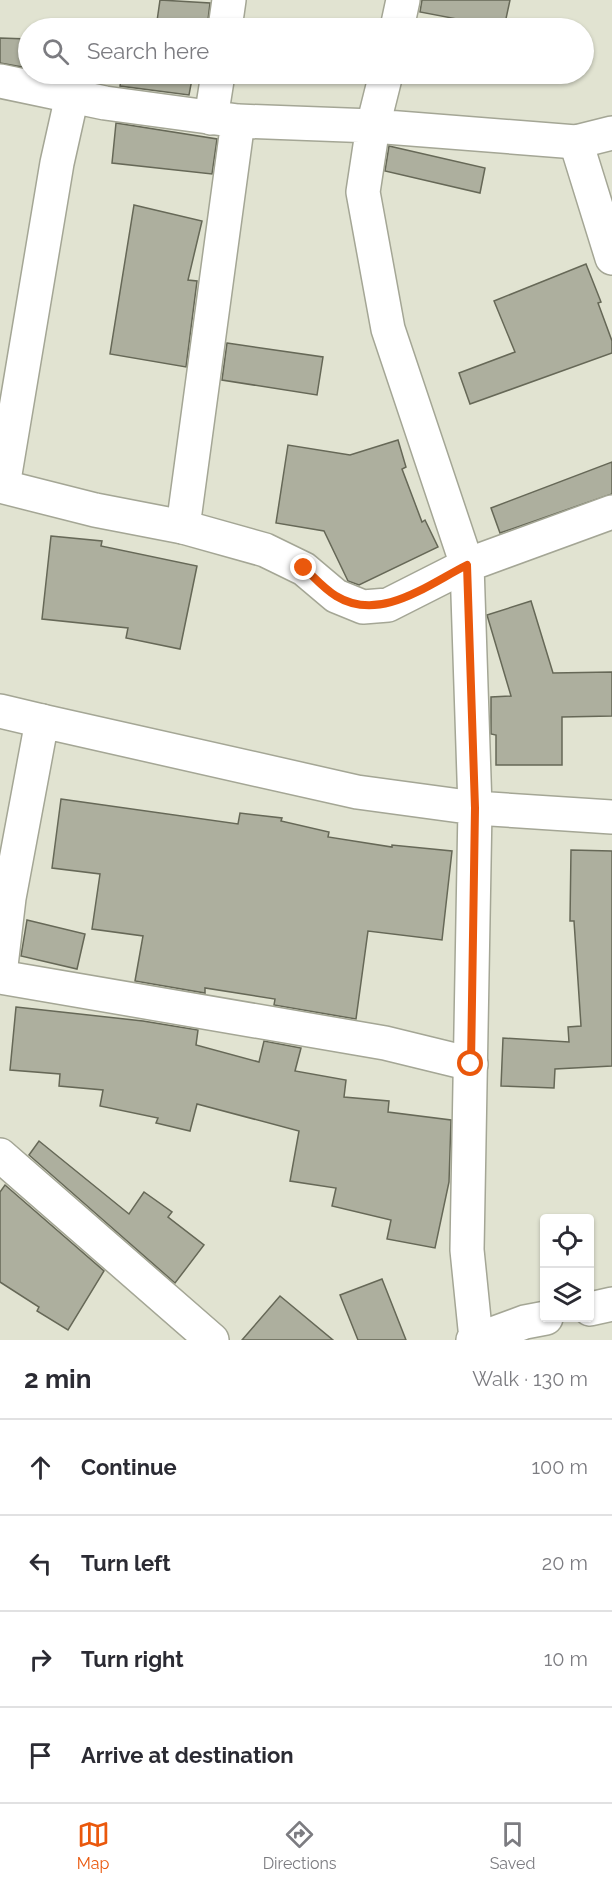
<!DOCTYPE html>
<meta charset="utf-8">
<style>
:root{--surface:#fff;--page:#f7f7f7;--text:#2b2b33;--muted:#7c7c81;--line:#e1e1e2;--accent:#ea580c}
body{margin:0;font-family:Raleway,sans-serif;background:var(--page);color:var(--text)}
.controls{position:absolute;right:18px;bottom:18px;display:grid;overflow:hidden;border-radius:6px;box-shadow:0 2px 4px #0004}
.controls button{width:54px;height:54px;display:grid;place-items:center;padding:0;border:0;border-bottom:2px solid var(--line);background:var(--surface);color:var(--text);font:30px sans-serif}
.stop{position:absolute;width:18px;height:18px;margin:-14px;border:4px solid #ea580c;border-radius:50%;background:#fff}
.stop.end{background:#ea580c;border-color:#fff;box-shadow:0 2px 6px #0008}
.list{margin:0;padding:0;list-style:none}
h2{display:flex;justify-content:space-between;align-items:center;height:78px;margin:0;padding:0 24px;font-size:26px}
h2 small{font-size:20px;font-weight:400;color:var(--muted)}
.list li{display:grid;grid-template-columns:39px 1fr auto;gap:18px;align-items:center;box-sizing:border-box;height:96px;padding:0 24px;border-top:2px solid var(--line)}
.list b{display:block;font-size:22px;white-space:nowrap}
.list em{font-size:20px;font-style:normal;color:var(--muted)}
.icon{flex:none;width:33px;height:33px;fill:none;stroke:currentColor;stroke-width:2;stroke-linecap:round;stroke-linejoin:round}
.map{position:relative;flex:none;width:612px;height:1340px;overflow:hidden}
.search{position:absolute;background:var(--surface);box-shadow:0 2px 4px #0004;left:18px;right:18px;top:18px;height:66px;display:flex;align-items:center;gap:15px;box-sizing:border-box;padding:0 21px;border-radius:33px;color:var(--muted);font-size:22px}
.sheet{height:462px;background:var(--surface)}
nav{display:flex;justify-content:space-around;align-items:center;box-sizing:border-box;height:84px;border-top:2px solid var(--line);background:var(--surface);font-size:16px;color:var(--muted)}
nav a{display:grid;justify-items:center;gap:3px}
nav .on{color:var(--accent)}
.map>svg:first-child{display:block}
.building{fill:#adaf9e;stroke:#666857;stroke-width:1.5}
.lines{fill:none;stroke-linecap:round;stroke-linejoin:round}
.street-casing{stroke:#a4a695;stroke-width:36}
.street{stroke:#fff;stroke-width:33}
.route{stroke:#ea580c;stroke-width:8}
</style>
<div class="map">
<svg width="612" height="1340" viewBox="0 0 612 1340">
<rect width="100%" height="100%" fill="#e1e3d1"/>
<!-- building -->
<g class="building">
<path d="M 160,0 L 210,3 L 207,28 L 156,28 Z"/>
<path d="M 422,0 L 510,0 L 504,28 L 420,12 Z"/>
<path d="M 0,38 L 28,39 L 28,68 L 0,63 Z"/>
<path d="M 122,74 L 193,74 L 189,95 L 120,86 Z"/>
<path d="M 116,123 L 217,139 L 212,174 L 112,163 Z"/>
<path d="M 389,146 L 485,168 L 480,193 L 385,171 Z"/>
<path d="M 134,205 L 202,221 L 188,280 L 197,281 L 186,367 L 110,354 Z"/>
<path d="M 586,264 L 601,302 L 598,303 L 612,341 L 612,353 L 470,404 L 459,373 L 515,352 L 494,301 Z"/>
<path d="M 227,343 L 323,357 L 317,395 L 222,380 Z"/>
<path d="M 398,440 L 406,467 L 402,469 L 422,522 L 425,520 L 438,547 L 359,585 L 348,581 L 324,531 L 276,523 L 288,445 L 350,455 Z"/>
<path d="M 612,462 L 612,494 L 500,533 L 491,508 Z"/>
<path d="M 51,536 L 102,541 L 101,546 L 197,566 L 180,649 L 126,638 L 128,628 L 42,619 Z"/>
<path d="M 531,601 L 553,673 L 612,672 L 612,716 L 562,717 L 562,765 L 496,765 L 496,735 L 491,734 L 491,697 L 511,696 L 487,615 Z"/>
<path d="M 61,799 L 238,824 L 240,813 L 282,818 L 281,821 L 329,832 L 328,837 L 392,847 L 392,845 L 452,851 L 442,940 L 368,931 L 356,1019 L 274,1005 L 275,999 L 205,988 L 205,993 L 135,981 L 143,936 L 92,929 L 100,874 L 52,868 Z"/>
<path d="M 571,850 L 612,851 L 612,1066 L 555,1069 L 554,1088 L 501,1086 L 503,1038 L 569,1042 L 568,1027 L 581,1026 L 574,921 L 570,921 Z"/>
<path d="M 27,920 L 85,934 L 77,969 L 21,956 Z"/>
<path d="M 16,1007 L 143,1021 L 198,1030 L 196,1045 L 259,1062 L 264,1041 L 301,1048 L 295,1071 L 346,1080 L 344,1097 L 389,1101 L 388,1112 L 451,1120 L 449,1182 L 435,1248 L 387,1239 L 391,1220 L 332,1206 L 336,1188 L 290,1181 L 299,1131 L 197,1104 L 190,1131 L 156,1123 L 158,1118 L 100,1106 L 103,1090 L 59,1086 L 60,1074 L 10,1070 Z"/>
<path d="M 39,1141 L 129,1214 L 144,1192 L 172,1212 L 168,1217 L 204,1245 L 175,1283 L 29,1155 Z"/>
<path d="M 5,1185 L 104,1271 L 68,1330 L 37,1311 L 39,1307 L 0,1282 L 0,1192 Z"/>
<path d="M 382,1279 L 406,1340 L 358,1340 L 340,1295 Z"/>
<path d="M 280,1296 L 333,1340 L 242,1340 Z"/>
</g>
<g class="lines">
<!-- street casing -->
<g class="street-casing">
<g id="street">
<path d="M 225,28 L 229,0"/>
<path d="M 397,28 L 403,0"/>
<path d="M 386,74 L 373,126 L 576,142 L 612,133"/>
<path d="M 0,81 L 105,103 L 238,121 L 373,126 L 363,192 L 388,329 L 467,565 L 388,605 L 363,607 L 336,596 L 304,569 L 265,550 L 183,527 L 238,121"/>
<path d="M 211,118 L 218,74"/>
<path d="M 576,142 L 612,258"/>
<path d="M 0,486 L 95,510 L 183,527"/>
<path d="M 3,486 L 57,163 L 72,96"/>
<path d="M 612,512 L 467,565 L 475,808 L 612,817"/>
<path d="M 0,711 L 42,721"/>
<path d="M 0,974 L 9,898 L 42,721 L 357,792 L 475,808 L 467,1250 L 476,1339 L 473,1340"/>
<path d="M 0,977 L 385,1043 L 471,1064"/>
<path d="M 0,1155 L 212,1340"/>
<path d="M 590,1309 L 612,1304"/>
<path d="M 476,1340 L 525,1322 L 546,1318"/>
</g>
</g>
<!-- street -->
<use href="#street" class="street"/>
</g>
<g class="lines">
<!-- route -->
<path class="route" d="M 304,568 C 314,577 324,589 336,596 C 380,623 427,585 467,565 L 475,808 L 471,1064"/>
</g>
</svg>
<div class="controls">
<button><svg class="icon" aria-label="locate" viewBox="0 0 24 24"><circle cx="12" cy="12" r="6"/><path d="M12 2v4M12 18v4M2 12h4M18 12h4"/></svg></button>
<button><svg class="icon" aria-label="layers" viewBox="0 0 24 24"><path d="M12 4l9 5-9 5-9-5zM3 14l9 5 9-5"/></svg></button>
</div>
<div class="stop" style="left:471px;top:1064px"></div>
<div class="stop end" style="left:304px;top:568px"></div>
<div class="search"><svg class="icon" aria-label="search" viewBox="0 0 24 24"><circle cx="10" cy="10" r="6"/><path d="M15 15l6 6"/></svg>Search here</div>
</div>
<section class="sheet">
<h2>2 min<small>Walk · 130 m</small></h2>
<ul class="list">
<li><svg class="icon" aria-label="ahead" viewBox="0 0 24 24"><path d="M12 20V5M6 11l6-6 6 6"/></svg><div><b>Continue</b></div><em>100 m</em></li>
<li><svg class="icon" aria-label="left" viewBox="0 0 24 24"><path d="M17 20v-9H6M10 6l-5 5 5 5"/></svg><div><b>Turn left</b></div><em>20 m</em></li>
<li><svg class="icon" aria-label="right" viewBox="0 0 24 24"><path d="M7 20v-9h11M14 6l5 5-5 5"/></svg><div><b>Turn right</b></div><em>10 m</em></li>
<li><svg class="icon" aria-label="arrive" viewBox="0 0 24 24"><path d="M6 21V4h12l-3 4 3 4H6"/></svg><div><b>Arrive at destination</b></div></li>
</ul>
</section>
<nav>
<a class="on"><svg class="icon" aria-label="map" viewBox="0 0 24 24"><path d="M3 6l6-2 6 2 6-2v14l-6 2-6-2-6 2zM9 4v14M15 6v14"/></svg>Map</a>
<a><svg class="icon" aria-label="directions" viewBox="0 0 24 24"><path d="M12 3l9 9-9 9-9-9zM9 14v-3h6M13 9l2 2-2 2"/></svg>Directions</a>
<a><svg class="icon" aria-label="saved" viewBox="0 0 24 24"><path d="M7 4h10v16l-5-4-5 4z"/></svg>Saved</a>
</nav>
